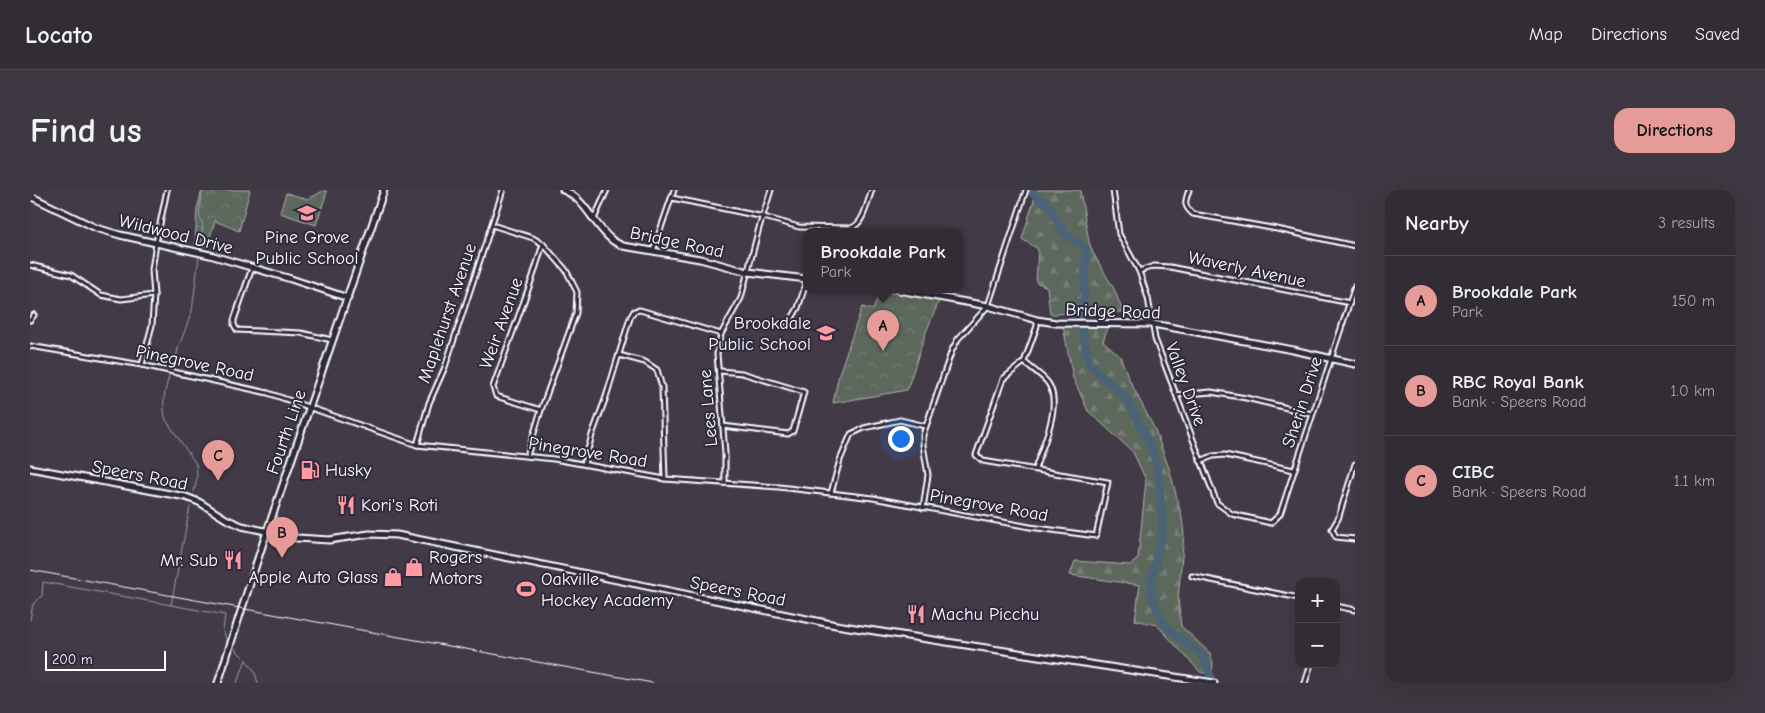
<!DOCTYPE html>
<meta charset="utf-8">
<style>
:root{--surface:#322c35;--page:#3d3841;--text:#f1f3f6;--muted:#a8a7ad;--line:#4d4850;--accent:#e69b98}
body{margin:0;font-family:"Comic Neue",sans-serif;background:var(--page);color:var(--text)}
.controls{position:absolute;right:15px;bottom:15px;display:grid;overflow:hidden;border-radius:10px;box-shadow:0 5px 20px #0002}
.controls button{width:45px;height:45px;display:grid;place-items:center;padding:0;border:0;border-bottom:1px solid var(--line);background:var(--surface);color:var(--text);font:25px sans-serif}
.scale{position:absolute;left:15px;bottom:12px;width:121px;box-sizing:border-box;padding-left:5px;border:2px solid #fff;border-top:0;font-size:14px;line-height:18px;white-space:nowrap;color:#fff;-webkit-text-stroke:4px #2f2a3d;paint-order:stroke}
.you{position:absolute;left:870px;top:248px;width:18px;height:18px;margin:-12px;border:4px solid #fff;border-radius:50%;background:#1a73e8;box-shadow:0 0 0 8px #1a73e833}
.badge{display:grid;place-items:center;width:32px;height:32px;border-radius:50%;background:var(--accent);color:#111;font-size:16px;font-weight:700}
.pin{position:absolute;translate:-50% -41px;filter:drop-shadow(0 1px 2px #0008)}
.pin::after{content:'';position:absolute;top:26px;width:18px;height:15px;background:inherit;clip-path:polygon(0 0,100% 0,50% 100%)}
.popup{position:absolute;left:773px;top:38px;width:160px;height:65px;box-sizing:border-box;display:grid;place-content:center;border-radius:10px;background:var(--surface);filter:drop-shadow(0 1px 4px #0005);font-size:16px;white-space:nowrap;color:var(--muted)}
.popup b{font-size:19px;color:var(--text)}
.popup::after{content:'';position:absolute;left:50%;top:100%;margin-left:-10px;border:10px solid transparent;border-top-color:var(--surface)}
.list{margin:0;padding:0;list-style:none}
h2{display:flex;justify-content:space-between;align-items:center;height:65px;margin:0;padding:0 20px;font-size:21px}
h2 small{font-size:16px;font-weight:400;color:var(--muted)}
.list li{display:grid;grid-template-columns:32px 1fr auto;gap:15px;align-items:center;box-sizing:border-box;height:90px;padding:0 20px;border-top:1px solid var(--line)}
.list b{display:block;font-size:19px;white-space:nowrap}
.list p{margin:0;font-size:16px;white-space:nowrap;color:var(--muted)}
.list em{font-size:16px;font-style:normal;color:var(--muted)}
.map{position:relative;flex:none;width:1325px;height:493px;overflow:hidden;border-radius:15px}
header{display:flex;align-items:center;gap:30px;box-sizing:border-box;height:70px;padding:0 25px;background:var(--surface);border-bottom:1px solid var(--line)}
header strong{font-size:24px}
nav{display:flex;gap:28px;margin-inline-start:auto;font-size:18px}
.intro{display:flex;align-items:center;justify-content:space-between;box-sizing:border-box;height:120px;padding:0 30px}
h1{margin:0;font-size:35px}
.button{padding:12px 22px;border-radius:15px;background:var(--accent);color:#111;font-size:18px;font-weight:700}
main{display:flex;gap:30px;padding:0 30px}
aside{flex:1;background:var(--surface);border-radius:15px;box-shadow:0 5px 20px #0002}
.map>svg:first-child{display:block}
.forest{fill:url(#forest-firs);stroke:#aeb3ae}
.park{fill:url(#park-crowns);stroke:#aeb3ae}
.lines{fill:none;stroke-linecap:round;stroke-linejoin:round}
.stream{stroke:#94a1ad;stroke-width:1}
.river{stroke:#4c6376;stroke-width:8}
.street-casing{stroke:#fff;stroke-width:7}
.secondary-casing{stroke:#fff;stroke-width:9}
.street{stroke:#2f2a3d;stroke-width:3}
.secondary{stroke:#2f2a3d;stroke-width:5}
.rail{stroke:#fff;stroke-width:1}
.labels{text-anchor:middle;stroke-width:4;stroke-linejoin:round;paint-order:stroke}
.street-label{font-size:18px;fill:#fff;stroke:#2f2a3d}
.poi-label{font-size:18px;fill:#fff;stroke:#2f2a3d;text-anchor:start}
</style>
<header>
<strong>Locato</strong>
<nav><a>Map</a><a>Directions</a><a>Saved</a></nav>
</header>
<div class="intro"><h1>Find us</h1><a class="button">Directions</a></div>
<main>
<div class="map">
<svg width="1325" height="493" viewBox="0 0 1325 493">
<defs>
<pattern id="forest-firs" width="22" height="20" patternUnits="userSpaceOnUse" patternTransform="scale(1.25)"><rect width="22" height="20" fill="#5c675c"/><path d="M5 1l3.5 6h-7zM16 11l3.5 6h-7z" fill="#747e74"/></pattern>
<pattern id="park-crowns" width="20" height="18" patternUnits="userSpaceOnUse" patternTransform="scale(1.25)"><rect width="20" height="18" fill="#5c675c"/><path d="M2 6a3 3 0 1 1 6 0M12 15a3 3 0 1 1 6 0" fill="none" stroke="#747e74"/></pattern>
</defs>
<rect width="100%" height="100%" fill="#433a47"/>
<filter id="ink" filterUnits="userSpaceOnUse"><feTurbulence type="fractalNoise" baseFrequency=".02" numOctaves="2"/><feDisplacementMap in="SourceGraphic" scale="10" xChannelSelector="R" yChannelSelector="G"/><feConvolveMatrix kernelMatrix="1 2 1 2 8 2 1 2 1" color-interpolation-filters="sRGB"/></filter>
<g filter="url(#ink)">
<!-- forest -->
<g class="forest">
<path d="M 1007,0 L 1050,0 L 1059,52 L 1063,63 L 1084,99 L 1093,122 L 1020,124 L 1017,97 L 1006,92 L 1008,59 L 992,49 Z"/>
<path d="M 1033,136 L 1078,137 L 1073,151 L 1090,166 L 1099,189 L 1125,240 L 1140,281 L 1152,328 L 1154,345 L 1148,409 L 1151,436 L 1180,463 L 1183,473 L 1182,485 L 1170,482 L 1127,435 L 1105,430 L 1110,395 L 1040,385 L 1045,371 L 1100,375 L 1108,369 L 1116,290 L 1103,262 L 1058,221 L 1043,188 Z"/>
</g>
<!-- park -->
<g class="park">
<path d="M 172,0 L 220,0 L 209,41 L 185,31 L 177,56 L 165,55 L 167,19 Z"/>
<path d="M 295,0 L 297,2 L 286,35 L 250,23 L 256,3 L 278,9 Z"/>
<path d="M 850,101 L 909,111 L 896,142 L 877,200 L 803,213 L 809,184 L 832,117 L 843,120 Z"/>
</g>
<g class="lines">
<!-- stream -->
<g class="stream">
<path d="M 170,60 L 173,35 L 169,25 L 172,3 L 175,0"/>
<path d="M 144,176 L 148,159 L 162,121 L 169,66"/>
<path d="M 139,186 C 135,201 131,215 136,230 L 166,274 L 167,287 L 164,302"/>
<path d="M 160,317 L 141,415 L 195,425 L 193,440 L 197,451"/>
<path d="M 0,430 L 3,414 L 12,406 L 13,392 L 141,415"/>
<path d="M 204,458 L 216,470 L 207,493"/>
<path d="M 216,470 L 224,480 L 228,493"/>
</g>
<!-- river -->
<path class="river" d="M 999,0 L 1020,16 L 1028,34 L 1037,46 L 1047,52 L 1055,58 L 1057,67 L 1055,76 L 1054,108 L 1050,129 L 1059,173 L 1098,211 L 1114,242 L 1128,277 L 1133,338 L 1121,394 L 1123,409 L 1130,427 L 1139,439 L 1174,467 L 1183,493"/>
<!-- street casing -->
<g class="street-casing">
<g id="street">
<path d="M 1083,0 L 1089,44 L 1109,81 L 1118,108 L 1125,149 L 1187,313 L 1202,324 L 1241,333 L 1250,324 L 1325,96"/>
<path d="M 1159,0 C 1155,11 1153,16 1163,24 L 1247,39 L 1325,56"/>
<path d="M 642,8 L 734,27 L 769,37 L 821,38 C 834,34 837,12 842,0"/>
<path d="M 564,29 L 577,0"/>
<path d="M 462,35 L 503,48 L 513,54 L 536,80 L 547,102 L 546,123 L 511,220 L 497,266"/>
<path d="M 623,61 L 644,0"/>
<path d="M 0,75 L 41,85 L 71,105 L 91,109 L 124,105"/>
<path d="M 222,78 L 204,130 L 204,135 L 207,140 L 271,143 L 302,150"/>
<path d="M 1109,81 L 1124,76 L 1140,77 L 1320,113"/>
<path d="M 0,130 L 4,125"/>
<path d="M 758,135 L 768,118 L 777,90"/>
<path d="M 0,156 L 112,175 L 238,203 L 387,255 L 524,269 L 635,289 L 749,297 L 843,308 L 1000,337 L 1066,346 L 1078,292 L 953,271 L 946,265 L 973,189 L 994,172 L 1007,136 L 1007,130"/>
<path d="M 589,165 L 615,172 L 627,180 L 632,197 L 635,289"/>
<path d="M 994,172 C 1001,178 1012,185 1018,193 C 1033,215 1012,257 1005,279"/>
<path d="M 112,175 L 122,135 L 124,105 L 122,80 L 126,53 L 137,0"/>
<path d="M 690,181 L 712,183 L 774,202 L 763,241 L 758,244 L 693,236"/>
<path d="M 1147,205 L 1181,202 L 1216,208 L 1282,224"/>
<path d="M 511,220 L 466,206 L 463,197 L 503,86 L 513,54"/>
<path d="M 387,255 L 399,213 L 415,177 L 473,0"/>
<path d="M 1170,271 L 1183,266 L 1195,265 L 1264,280"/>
<path d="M 554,274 L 562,245 L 576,207 L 600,128 L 604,121 L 610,120 L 691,144"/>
<path d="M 1325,274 L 1308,329 L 1302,339 L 1306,347 L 1325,349"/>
<path d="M 695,293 L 695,263 L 687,164 L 691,144 L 711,108 L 729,38 L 741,0"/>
<path d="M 801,303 L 810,270 L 821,244 L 834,238 L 870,230 L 895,236"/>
<path d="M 893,318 L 898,285 L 893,255 L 893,245 L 922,160 L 928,149 L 958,116 L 996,0"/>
<path d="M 1162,386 L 1269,408"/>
<path d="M 1306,416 L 1325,420"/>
<path d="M 1275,493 L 1281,474"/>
</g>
</g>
<!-- secondary casing -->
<g class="secondary-casing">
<g id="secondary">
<path d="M 533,0 C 555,8 564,36 582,50 C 585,53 589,54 593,56 L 670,69 L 718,82 L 777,89"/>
<path d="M 0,6 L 66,38 L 90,45 L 180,65 L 261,89 L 318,108"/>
<path d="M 869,100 L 958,116 L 1007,130 L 1026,133 L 1123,134 L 1263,160 L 1325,174"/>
<path d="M 0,278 L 156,307 L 169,312 L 196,329 L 212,336 L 267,348 L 299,350 L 339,344 L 367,345 L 806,435 L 1184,493"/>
<path d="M 188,493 L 232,356 L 354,0"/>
</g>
</g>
<!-- street -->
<use href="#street" class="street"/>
<!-- secondary -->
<use href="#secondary" class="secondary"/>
<!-- rail -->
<path class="rail" d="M 0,380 L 623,493"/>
</g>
</g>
<!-- icons -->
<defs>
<g id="school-bare" transform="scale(1.5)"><path d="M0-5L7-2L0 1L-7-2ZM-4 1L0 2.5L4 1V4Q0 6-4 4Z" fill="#ff9aa2" stroke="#2f2a3d" stroke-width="2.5" paint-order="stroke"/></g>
<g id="fuel-bare" transform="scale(1.5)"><path d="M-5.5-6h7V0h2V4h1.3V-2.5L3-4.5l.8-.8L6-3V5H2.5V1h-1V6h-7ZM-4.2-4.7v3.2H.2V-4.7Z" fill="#ff9aa2" stroke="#2f2a3d" stroke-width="2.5" paint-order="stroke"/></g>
<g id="restaurant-bare" transform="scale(1.5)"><path d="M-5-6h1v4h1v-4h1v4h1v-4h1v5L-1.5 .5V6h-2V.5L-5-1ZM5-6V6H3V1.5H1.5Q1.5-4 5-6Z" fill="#ff9aa2" stroke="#2f2a3d" stroke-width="2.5" paint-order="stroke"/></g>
<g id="shop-bare" transform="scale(1.5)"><path d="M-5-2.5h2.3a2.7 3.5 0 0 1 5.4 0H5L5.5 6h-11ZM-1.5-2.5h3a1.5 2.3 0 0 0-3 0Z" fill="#ff9aa2" stroke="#2f2a3d" stroke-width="2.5" paint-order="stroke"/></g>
<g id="stadium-bare" transform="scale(1.5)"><path d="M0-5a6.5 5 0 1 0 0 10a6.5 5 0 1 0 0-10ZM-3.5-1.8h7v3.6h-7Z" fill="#ff9aa2" stroke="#2f2a3d" stroke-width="2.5" paint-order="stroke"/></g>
</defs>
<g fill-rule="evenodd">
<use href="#school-bare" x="277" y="23"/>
<use href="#school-bare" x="796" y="143"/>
<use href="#fuel-bare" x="280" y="280"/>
<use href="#restaurant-bare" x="316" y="315"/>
<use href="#restaurant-bare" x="203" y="370"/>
<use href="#shop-bare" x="384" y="377"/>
<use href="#shop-bare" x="363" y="387"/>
<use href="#stadium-bare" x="496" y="399"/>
<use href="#restaurant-bare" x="886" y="424"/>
</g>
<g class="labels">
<!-- street labels -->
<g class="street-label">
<text transform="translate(146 44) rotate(14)" y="6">Wildwood Drive</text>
<text transform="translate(647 52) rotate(12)" y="6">Bridge Road</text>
<text transform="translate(1217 79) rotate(12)" y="6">Waverly Avenue</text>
<text transform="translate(1083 121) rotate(2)" y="6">Bridge Road</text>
<text transform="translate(417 123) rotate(-71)" y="6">Maplehurst Avenue</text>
<text transform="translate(471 133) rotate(-70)" y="6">Weir Avenue</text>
<text transform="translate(165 173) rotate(12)" y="6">Pinegrove Road</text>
<text transform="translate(1156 194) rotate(70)" y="6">Valley Drive</text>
<text transform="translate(1272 212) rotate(-72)" y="6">Sherin Drive</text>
<text transform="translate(678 218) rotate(-95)" y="6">Lees Lane</text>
<text transform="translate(256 242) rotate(-71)" y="6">Fourth Line</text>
<text transform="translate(558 262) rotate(9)" y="6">Pinegrove Road</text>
<text transform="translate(110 285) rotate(11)" y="6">Speers Road</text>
<text transform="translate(959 315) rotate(10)" y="6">Pinegrove Road</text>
<text transform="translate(708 401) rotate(11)" y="6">Speers Road</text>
</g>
<!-- poi labels -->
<g class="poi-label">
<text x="277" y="53" text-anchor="middle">Pine Grove<tspan x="277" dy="21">Public School</tspan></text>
<text x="781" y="139" text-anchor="end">Brookdale<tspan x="781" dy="21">Public School</tspan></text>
<text x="295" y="286">Husky</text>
<text x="331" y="321">Kori's Roti</text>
<text x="399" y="373">Rogers<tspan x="399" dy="21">Motors</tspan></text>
<text x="188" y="376" text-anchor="end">Mr. Sub</text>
<text x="348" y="393" text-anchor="end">Apple Auto Glass</text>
<text x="511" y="395">Oakville<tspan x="511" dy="21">Hockey Academy</tspan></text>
<text x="901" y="430">Machu Picchu</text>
</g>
</g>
</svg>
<div class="controls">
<button>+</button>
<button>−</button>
</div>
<div class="scale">200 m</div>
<div class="you"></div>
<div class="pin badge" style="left:853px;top:161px">A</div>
<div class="popup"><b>Brookdale Park</b>Park</div>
<div class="pin badge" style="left:252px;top:368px">B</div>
<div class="pin badge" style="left:188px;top:291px">C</div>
</div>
<aside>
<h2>Nearby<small>3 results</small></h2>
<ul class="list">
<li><span class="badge">A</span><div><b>Brookdale Park</b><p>Park</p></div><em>150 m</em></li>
<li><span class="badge">B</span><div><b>RBC Royal Bank</b><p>Bank · Speers Road</p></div><em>1.0 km</em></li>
<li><span class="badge">C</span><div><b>CIBC</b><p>Bank · Speers Road</p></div><em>1.1 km</em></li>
</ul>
</aside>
</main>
